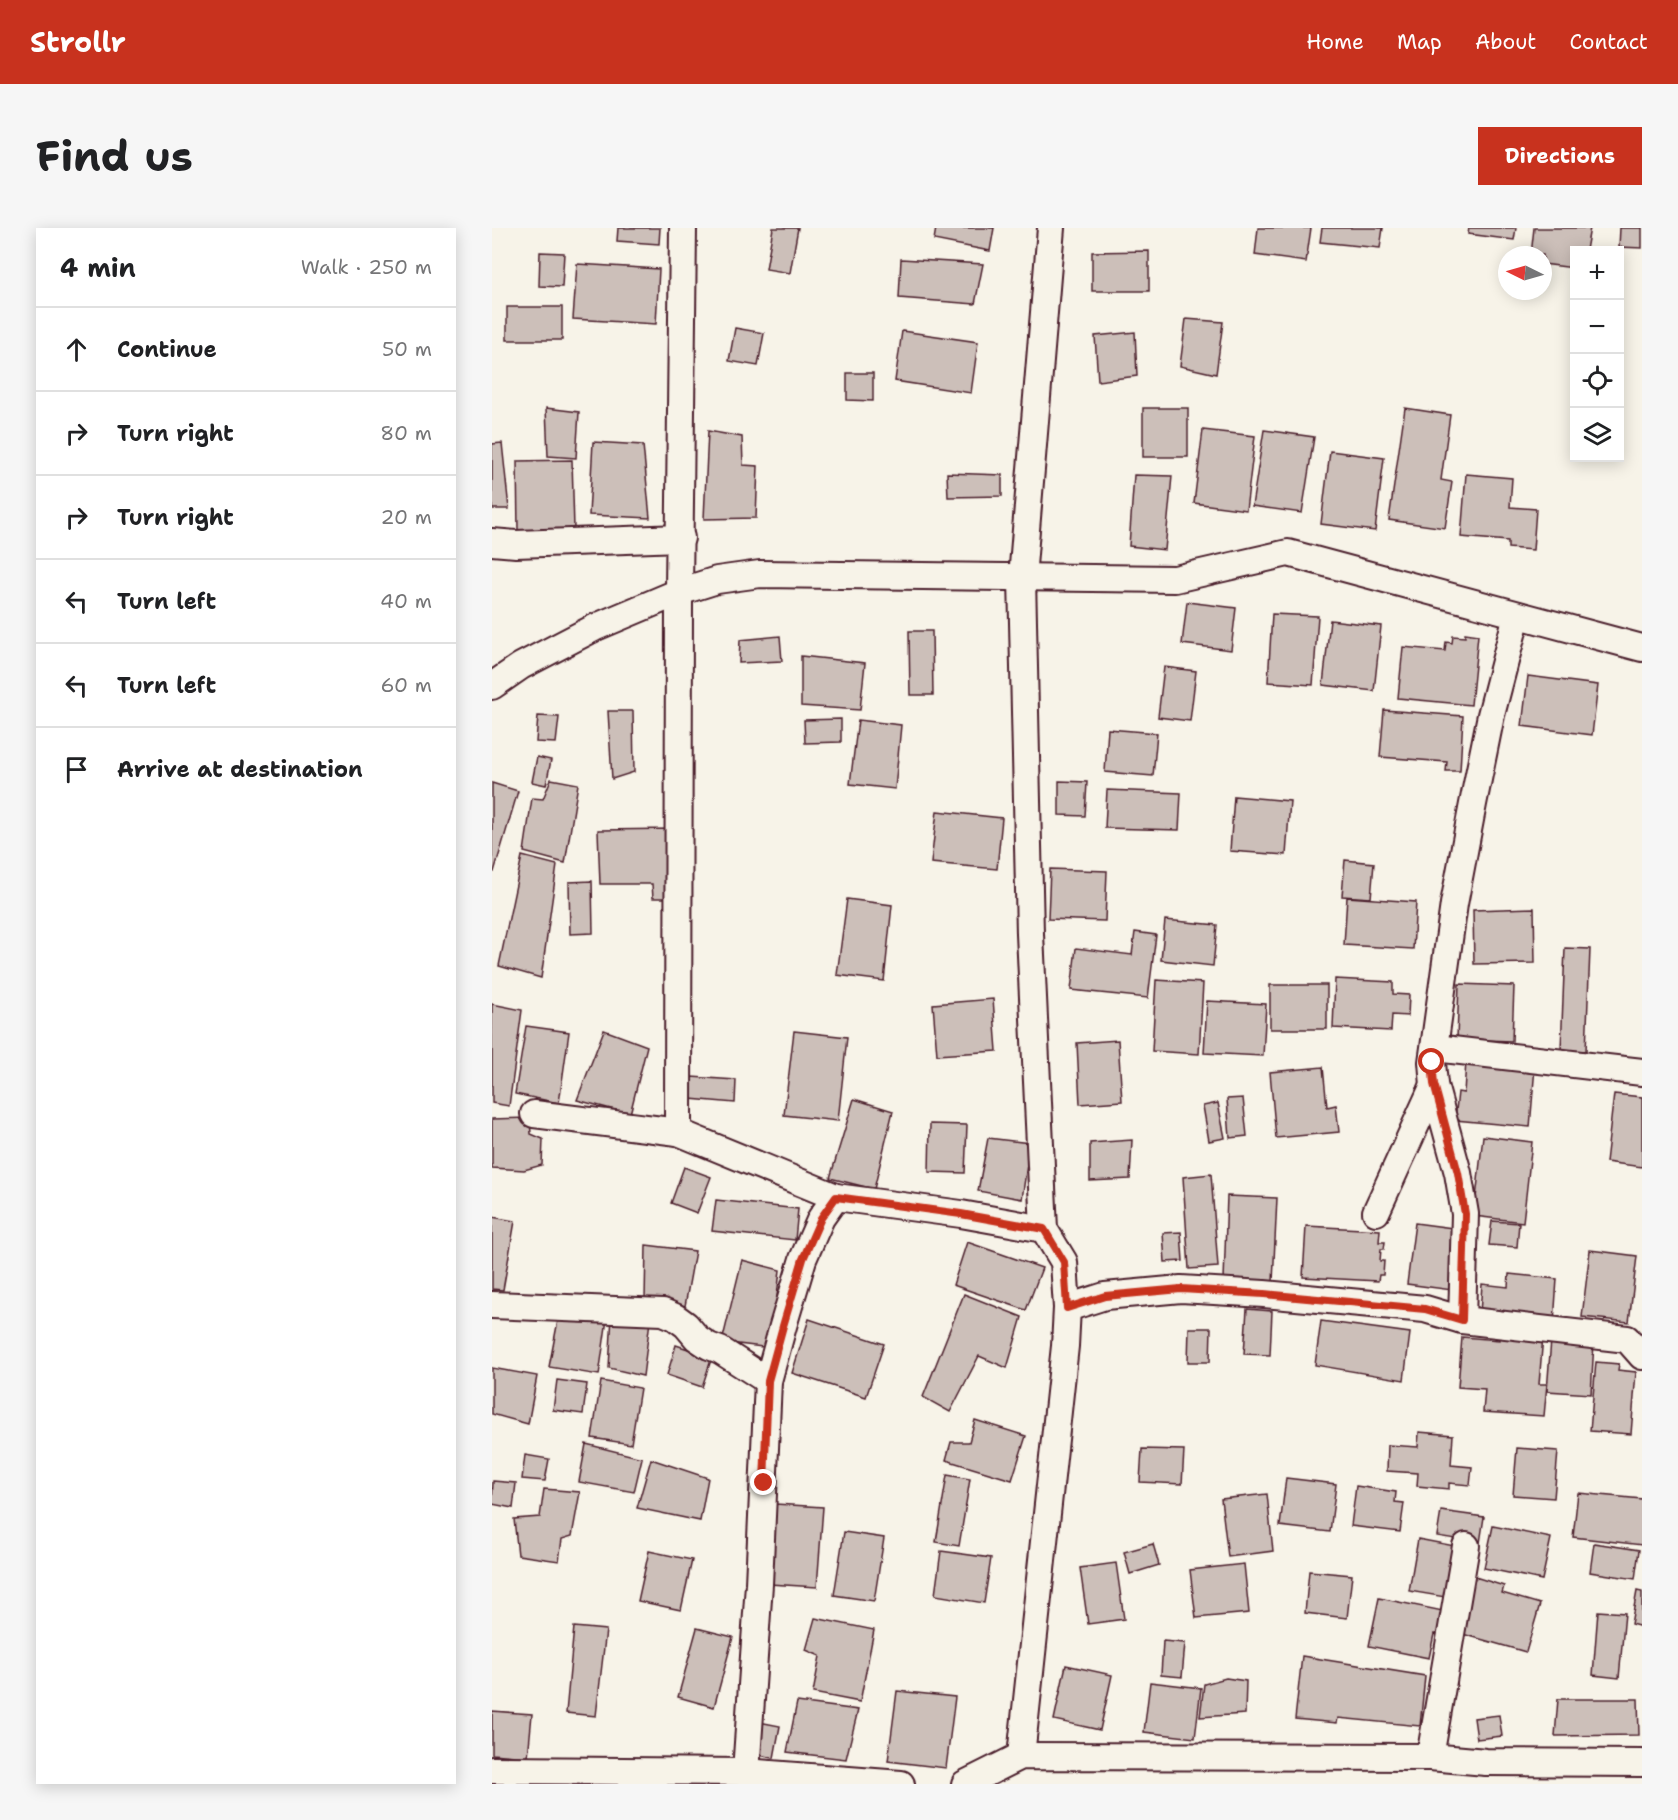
<!DOCTYPE html>
<meta charset="utf-8">
<style>
:root{--surface:#fff;--page:#f6f6f6;--text:#202124;--muted:#757577;--line:#e0e0e0;--accent:#c8321e}
body{margin:0;font-family:"Shantell Sans",sans-serif;background:var(--page);color:var(--text)}
.controls{position:absolute;right:18px;top:18px;display:grid;overflow:hidden;border-radius:0px;box-shadow:0 3px 15px #0003}
.controls button{width:54px;height:54px;display:grid;place-items:center;padding:0;border:0;border-bottom:2px solid var(--line);background:var(--surface);color:var(--text);font:30px sans-serif}
.compass{position:absolute;left:1006px;top:18px;width:54px;height:54px;border-radius:50%;background:var(--surface);box-shadow:0 3px 15px #0003;rotate:275deg}
.stop{position:absolute;width:18px;height:18px;margin:-14px;border:4px solid #c8321e;border-radius:50%;background:#fff}
.stop.end{background:#c8321e;border-color:#fff;box-shadow:0 2px 6px #0008}
.list{margin:0;padding:0;list-style:none}
h2{display:flex;justify-content:space-between;align-items:center;height:78px;margin:0;padding:0 24px;font-size:26px}
h2 small{font-size:20px;font-weight:400;color:var(--muted)}
.list li{display:grid;grid-template-columns:39px 1fr auto;gap:18px;align-items:center;box-sizing:border-box;height:84px;padding:0 24px;border-top:2px solid var(--line)}
.list b{display:block;font-size:22px;white-space:nowrap}
.list em{font-size:20px;font-style:normal;color:var(--muted)}
.icon{flex:none;width:33px;height:33px;fill:none;stroke:currentColor;stroke-width:2;stroke-linecap:round;stroke-linejoin:round}
.map{position:relative;flex:none;width:1150px;height:1556px;overflow:hidden;border-radius:0px}
header{display:flex;align-items:center;gap:36px;box-sizing:border-box;height:84px;padding:0 30px;background:var(--accent);color:#fff}
header strong{font-size:28px}
nav{display:flex;gap:33px;margin-inline-start:auto;font-size:21px}
.intro{display:flex;align-items:center;justify-content:space-between;box-sizing:border-box;height:144px;padding:0 36px}
h1{margin:0;font-size:42px}
.button{padding:15px 27px;border-radius:0px;background:var(--accent);color:#fff;font-size:21px;font-weight:700}
main{display:flex;gap:36px;padding:0 36px}
aside{flex:1;background:var(--surface);border-radius:0px;box-shadow:0 3px 15px #0003}
.map>svg:first-child{display:block}
.building{fill:#ccbfb9;stroke:#4a1f2b;stroke-width:1.5}
.lines{fill:none;stroke-linecap:round;stroke-linejoin:round}
.minor-casing{stroke:#4a1f2b;stroke-width:30}
.minor{stroke:#f7f3e8;stroke-width:26}
.route{stroke:#c8321e;stroke-width:8}
</style>
<header>
<strong>Strollr</strong>
<nav><a>Home</a><a>Map</a><a>About</a><a>Contact</a></nav>
</header>
<div class="intro"><h1>Find us</h1><a class="button">Directions</a></div>
<main>
<aside>
<h2>4 min<small>Walk · 250 m</small></h2>
<ul class="list">
<li><svg class="icon" aria-label="ahead" viewBox="0 0 24 24"><path d="M12 20V5M6 11l6-6 6 6"/></svg><div><b>Continue</b></div><em>50 m</em></li>
<li><svg class="icon" aria-label="right" viewBox="0 0 24 24"><path d="M7 20v-9h11M14 6l5 5-5 5"/></svg><div><b>Turn right</b></div><em>80 m</em></li>
<li><svg class="icon" aria-label="right" viewBox="0 0 24 24"><path d="M7 20v-9h11M14 6l5 5-5 5"/></svg><div><b>Turn right</b></div><em>20 m</em></li>
<li><svg class="icon" aria-label="left" viewBox="0 0 24 24"><path d="M17 20v-9H6M10 6l-5 5 5 5"/></svg><div><b>Turn left</b></div><em>40 m</em></li>
<li><svg class="icon" aria-label="left" viewBox="0 0 24 24"><path d="M17 20v-9H6M10 6l-5 5 5 5"/></svg><div><b>Turn left</b></div><em>60 m</em></li>
<li><svg class="icon" aria-label="arrive" viewBox="0 0 24 24"><path d="M6 21V4h12l-3 4 3 4H6"/></svg><div><b>Arrive at destination</b></div></li>
</ul>
</aside>
<div class="map">
<svg width="1150" height="1556" viewBox="0 0 1150 1556">
<rect width="100%" height="100%" fill="#f7f3e8"/>
<filter id="ink" filterUnits="userSpaceOnUse"><feTurbulence type="fractalNoise" baseFrequency=".0167" numOctaves="2"/><feDisplacementMap in="SourceGraphic" scale="12" xChannelSelector="R" yChannelSelector="G"/><feConvolveMatrix kernelMatrix="1 2 1 2 8 2 1 2 1" color-interpolation-filters="sRGB"/></filter>
<g filter="url(#ink)">
<!-- building -->
<g class="building">
<path d="M 126,0 L 168,0 L 167,16 L 125,13 Z"/>
<path d="M 281,0 L 306,0 L 298,45 L 274,41 Z"/>
<path d="M 444,0 L 502,0 L 498,23 L 442,12 Z"/>
<path d="M 766,0 L 819,0 L 814,34 L 763,27 Z"/>
<path d="M 830,0 L 891,0 L 888,20 L 828,14 Z"/>
<path d="M 977,0 L 1024,0 L 1022,12 L 976,6 Z"/>
<path d="M 1042,0 L 1098,0 L 1094,22 L 1082,22 L 1082,40 L 1051,36 L 1051,27 L 1039,27 Z"/>
<path d="M 1128,0 L 1150,0 L 1150,20 L 1127,19 Z"/>
<path d="M 657,23 L 657,63 L 600,63 L 600,24 Z"/>
<path d="M 48,24 L 72,25 L 70,59 L 47,58 Z"/>
<path d="M 409,31 L 491,36 L 483,76 L 407,70 Z"/>
<path d="M 85,36 L 167,41 L 164,96 L 81,91 Z"/>
<rect x="15" y="79" width="55" height="33"/>
<path d="M 694,91 L 731,94 L 724,146 L 688,138 Z"/>
<path d="M 243,100 L 272,105 L 266,138 L 237,133 Z"/>
<path d="M 410,103 L 486,114 L 479,165 L 403,153 Z"/>
<path d="M 643,104 L 645,148 L 606,153 L 603,108 Z"/>
<path d="M 355,145 L 381,145 L 381,173 L 355,172 Z"/>
<path d="M 54,180 L 87,184 L 84,230 L 56,228 Z"/>
<rect x="651" y="180" width="45" height="49"/>
<path d="M 913,180 L 958,187 L 949,252 L 960,254 L 953,300 L 897,292 Z"/>
<path d="M 711,202 L 763,208 L 754,282 L 702,275 Z"/>
<path d="M 772,202 L 822,209 L 810,285 L 760,278 Z"/>
<path d="M 216,203 L 250,209 L 251,237 L 266,238 L 264,290 L 212,291 Z"/>
<path d="M 101,214 L 151,217 L 158,290 L 97,287 Z"/>
<path d="M 10,215 L 17,281 L 0,281 L 0,216 Z"/>
<path d="M 838,223 L 892,230 L 883,303 L 829,296 Z"/>
<path d="M 80,232 L 82,301 L 26,302 L 25,233 Z"/>
<path d="M 455,245 L 510,247 L 510,268 L 456,269 Z"/>
<path d="M 974,246 L 1020,250 L 1018,279 L 1044,281 L 1041,322 L 1016,320 L 1016,313 L 969,309 Z"/>
<path d="M 642,247 L 680,248 L 673,322 L 637,318 Z"/>
<path d="M 695,374 L 744,380 L 739,422 L 690,416 Z"/>
<path d="M 780,386 L 826,388 L 821,457 L 776,454 Z"/>
<path d="M 838,392 L 889,398 L 882,463 L 831,457 Z"/>
<path d="M 417,403 L 440,403 L 441,467 L 418,467 Z"/>
<path d="M 973,405 L 986,407 L 979,477 L 906,470 L 911,419 L 953,423 L 954,414 L 960,415 L 961,408 L 973,409 Z"/>
<path d="M 288,408 L 290,433 L 247,435 L 248,412 Z"/>
<path d="M 309,428 L 373,435 L 368,482 L 309,478 Z"/>
<path d="M 672,439 L 704,443 L 698,493 L 666,489 Z"/>
<path d="M 1036,448 L 1106,457 L 1100,507 L 1030,498 Z"/>
<path d="M 892,482 L 971,488 L 968,543 L 954,543 L 955,534 L 888,529 Z"/>
<path d="M 116,483 L 141,483 L 142,544 L 120,551 Z"/>
<path d="M 46,488 L 67,489 L 64,515 L 44,514 Z"/>
<path d="M 349,491 L 349,514 L 313,515 L 312,492 Z"/>
<path d="M 366,492 L 409,497 L 403,561 L 358,556 Z"/>
<path d="M 616,501 L 665,505 L 661,548 L 613,544 Z"/>
<path d="M 45,529 L 59,532 L 54,557 L 40,554 Z"/>
<path d="M 59,551 L 86,556 L 73,635 L 32,624 L 40,570 L 51,571 Z"/>
<path d="M 567,553 L 595,554 L 593,588 L 567,587 Z"/>
<path d="M 0,555 L 26,563 L 2,644 L 0,643 Z"/>
<path d="M 615,562 L 689,565 L 687,602 L 613,600 Z"/>
<path d="M 742,568 L 798,573 L 794,627 L 738,623 Z"/>
<path d="M 445,583 L 510,590 L 505,641 L 439,635 Z"/>
<path d="M 182,601 L 183,670 L 161,670 L 160,656 L 108,656 L 106,602 Z"/>
<path d="M 30,628 L 65,637 L 49,750 L 7,738 Z"/>
<path d="M 853,632 L 882,635 L 879,670 L 850,668 Z"/>
<path d="M 558,641 L 615,643 L 613,693 L 556,691 Z"/>
<path d="M 100,653 L 101,705 L 78,706 L 77,654 Z"/>
<path d="M 855,669 L 924,674 L 921,721 L 852,717 Z"/>
<path d="M 355,671 L 400,677 L 392,753 L 345,747 Z"/>
<path d="M 1042,680 L 1043,735 L 982,736 L 981,682 Z"/>
<path d="M 673,692 L 725,697 L 721,738 L 669,732 Z"/>
<path d="M 643,704 L 664,707 L 656,770 L 579,762 L 584,720 L 640,727 Z"/>
<path d="M 1073,720 L 1098,721 L 1094,823 L 1069,822 Z"/>
<path d="M 843,751 L 901,754 L 901,766 L 917,767 L 916,788 L 900,787 L 899,803 L 841,800 Z"/>
<path d="M 664,752 L 711,755 L 707,826 L 660,823 Z"/>
<path d="M 967,756 L 1022,758 L 1020,813 L 965,811 Z"/>
<rect x="778" y="757" width="57" height="44"/>
<path d="M 501,771 L 505,823 L 445,827 L 441,776 Z"/>
<path d="M 715,773 L 774,776 L 771,828 L 712,825 Z"/>
<path d="M 0,776 L 30,782 L 17,878 L 0,875 Z"/>
<path d="M 34,798 L 77,804 L 67,875 L 23,866 Z"/>
<path d="M 112,802 L 155,818 L 138,886 L 85,872 Z"/>
<path d="M 302,803 L 355,809 L 346,893 L 292,887 Z"/>
<path d="M 626,812 L 630,873 L 588,876 L 585,815 Z"/>
<path d="M 974,833 L 1043,839 L 1038,899 L 963,892 L 966,864 L 972,865 Z"/>
<path d="M 831,839 L 835,879 L 844,877 L 847,904 L 784,910 L 778,844 Z"/>
<path d="M 199,849 L 244,852 L 243,875 L 198,871 Z"/>
<path d="M 1122,866 L 1150,869 L 1150,939 L 1114,934 Z"/>
<path d="M 751,870 L 755,908 L 738,910 L 735,871 Z"/>
<path d="M 362,871 L 401,883 L 382,961 L 338,950 Z"/>
<path d="M 726,875 L 733,910 L 717,913 L 711,878 Z"/>
<path d="M 38,890 L 39,906 L 51,911 L 50,937 L 32,942 L 0,940 L 0,891 Z"/>
<path d="M 438,896 L 475,897 L 473,945 L 437,944 Z"/>
<path d="M 991,908 L 1040,914 L 1031,994 L 982,988 Z"/>
<path d="M 496,910 L 538,915 L 530,971 L 486,963 Z"/>
<path d="M 640,912 L 638,951 L 598,953 L 598,915 Z"/>
<path d="M 192,939 L 219,949 L 205,985 L 179,975 Z"/>
<path d="M 719,946 L 726,1039 L 697,1041 L 691,949 Z"/>
<path d="M 735,968 L 785,970 L 781,1054 L 732,1052 Z"/>
<path d="M 224,972 L 306,981 L 303,1012 L 220,1003 Z"/>
<path d="M 0,989 L 23,993 L 11,1062 L 0,1061 Z"/>
<path d="M 1000,993 L 1027,995 L 1025,1019 L 997,1017 Z"/>
<path d="M 923,995 L 968,1001 L 960,1062 L 915,1056 Z"/>
<path d="M 814,998 L 888,1002 L 887,1014 L 893,1014 L 892,1021 L 889,1021 L 888,1033 L 892,1033 L 891,1047 L 887,1047 L 886,1053 L 811,1049 Z"/>
<path d="M 689,1004 L 691,1033 L 673,1034 L 671,1005 Z"/>
<path d="M 475,1014 L 550,1040 L 534,1082 L 461,1057 Z"/>
<path d="M 154,1017 L 203,1023 L 193,1078 L 153,1073 Z"/>
<path d="M 1098,1022 L 1145,1028 L 1137,1094 L 1090,1089 Z"/>
<path d="M 250,1032 L 288,1042 L 279,1120 L 230,1114 Z"/>
<path d="M 1017,1046 L 1065,1051 L 1062,1094 L 988,1086 L 990,1056 L 1016,1059 Z"/>
<path d="M 472,1066 L 530,1089 L 515,1140 L 487,1128 L 458,1184 L 431,1169 Z"/>
<path d="M 755,1081 L 780,1083 L 778,1127 L 752,1126 Z"/>
<path d="M 68,1082 L 115,1091 L 107,1147 L 57,1139 Z"/>
<path d="M 120,1088 L 158,1093 L 151,1148 L 117,1140 Z"/>
<path d="M 317,1091 L 392,1116 L 374,1169 L 300,1145 Z"/>
<path d="M 829,1093 L 918,1105 L 912,1152 L 823,1137 Z"/>
<path d="M 697,1100 L 719,1100 L 718,1134 L 696,1134 Z"/>
<path d="M 1007,1104 L 1051,1108 L 1047,1156 L 1055,1156 L 1052,1188 L 991,1184 L 993,1161 L 966,1159 L 970,1109 L 1007,1112 Z"/>
<path d="M 1059,1112 L 1102,1114 L 1099,1166 L 1055,1163 Z"/>
<path d="M 184,1117 L 220,1129 L 210,1159 L 175,1147 Z"/>
<path d="M 1104,1134 L 1127,1136 L 1126,1142 L 1144,1144 L 1139,1206 L 1098,1203 Z"/>
<path d="M 0,1140 L 45,1148 L 36,1196 L 0,1186 Z"/>
<path d="M 65,1152 L 95,1156 L 91,1186 L 61,1182 Z"/>
<path d="M 109,1153 L 148,1160 L 139,1216 L 100,1210 Z"/>
<path d="M 483,1192 L 534,1208 L 520,1252 L 454,1232 L 459,1214 L 477,1214 Z"/>
<path d="M 927,1204 L 961,1207 L 959,1237 L 980,1239 L 978,1257 L 957,1255 L 957,1261 L 925,1258 L 926,1245 L 895,1243 L 896,1217 L 926,1219 Z"/>
<path d="M 94,1216 L 150,1230 L 142,1264 L 87,1254 Z"/>
<path d="M 1025,1220 L 1066,1223 L 1062,1270 L 1021,1267 Z"/>
<path d="M 650,1221 L 692,1222 L 690,1256 L 648,1254 Z"/>
<path d="M 33,1227 L 57,1231 L 53,1253 L 30,1251 Z"/>
<path d="M 159,1231 L 216,1250 L 208,1293 L 145,1280 Z"/>
<path d="M 455,1247 L 478,1251 L 467,1318 L 444,1314 Z"/>
<path d="M 794,1250 L 844,1256 L 838,1304 L 788,1298 Z"/>
<path d="M 1,1253 L 24,1255 L 21,1280 L 0,1276 Z"/>
<path d="M 864,1258 L 904,1264 L 903,1274 L 912,1275 L 908,1304 L 859,1298 Z"/>
<path d="M 52,1261 L 88,1264 L 80,1308 L 70,1311 L 67,1333 L 26,1327 L 22,1291 L 48,1289 Z"/>
<path d="M 1086,1265 L 1150,1271 L 1150,1317 L 1081,1309 Z"/>
<path d="M 775,1266 L 781,1323 L 736,1329 L 729,1271 Z"/>
<path d="M 283,1276 L 331,1279 L 325,1359 L 277,1356 Z"/>
<path d="M 949,1283 L 992,1289 L 988,1315 L 945,1308 Z"/>
<path d="M 1001,1298 L 1059,1310 L 1050,1352 L 992,1340 Z"/>
<path d="M 352,1304 L 392,1310 L 382,1373 L 342,1367 Z"/>
<path d="M 926,1311 L 968,1319 L 959,1370 L 917,1363 Z"/>
<path d="M 1102,1315 L 1147,1322 L 1143,1351 L 1098,1344 Z"/>
<path d="M 661,1316 L 667,1337 L 638,1346 L 632,1324 Z"/>
<path d="M 157,1323 L 200,1332 L 189,1382 L 146,1373 Z"/>
<path d="M 449,1323 L 499,1330 L 492,1375 L 443,1367 Z"/>
<path d="M 624,1335 L 632,1391 L 596,1396 L 588,1340 Z"/>
<path d="M 752,1336 L 757,1385 L 704,1390 L 698,1342 Z"/>
<path d="M 817,1343 L 860,1347 L 855,1390 L 813,1385 Z"/>
<path d="M 983,1349 L 1012,1358 L 1010,1365 L 1048,1376 L 1034,1424 L 967,1405 Z"/>
<path d="M 1145,1363 L 1150,1364 L 1150,1399 L 1139,1396 Z"/>
<path d="M 887,1370 L 951,1383 L 946,1407 L 942,1406 L 937,1430 L 877,1418 Z"/>
<path d="M 1106,1383 L 1133,1385 L 1127,1450 L 1101,1447 Z"/>
<path d="M 323,1390 L 382,1402 L 368,1474 L 321,1465 L 328,1428 L 314,1422 Z"/>
<path d="M 82,1399 L 114,1402 L 104,1488 L 74,1485 Z"/>
<path d="M 205,1400 L 241,1409 L 222,1479 L 186,1469 Z"/>
<path d="M 671,1413 L 693,1415 L 690,1449 L 669,1447 Z"/>
<path d="M 810,1428 L 933,1448 L 928,1498 L 846,1490 L 845,1495 L 803,1491 Z"/>
<path d="M 574,1437 L 620,1447 L 608,1502 L 562,1492 Z"/>
<path d="M 734,1450 L 754,1453 L 753,1486 L 708,1489 L 712,1456 Z"/>
<path d="M 658,1454 L 709,1460 L 703,1510 L 652,1504 Z"/>
<path d="M 405,1463 L 463,1469 L 454,1540 L 396,1533 Z"/>
<path d="M 1066,1471 L 1146,1471 L 1147,1507 L 1063,1508 Z"/>
<path d="M 305,1474 L 366,1482 L 354,1531 L 295,1524 Z"/>
<path d="M 0,1483 L 40,1486 L 36,1529 L 0,1526 Z"/>
<path d="M 1007,1487 L 1010,1508 L 985,1511 L 982,1490 Z"/>
<path d="M 267,1494 L 288,1498 L 282,1530 L 261,1526 Z"/>
</g>
<g class="lines">
<!-- minor casing -->
<g class="minor-casing">
<g id="minor">
<path d="M 0,314 L 24,316 L 189,310"/>
<path d="M 0,458 L 29,438 L 104,399 L 187,364 L 225,352 L 268,346 L 683,351 L 796,325 L 1150,420"/>
<path d="M 943,820 L 1150,844"/>
<path d="M 42,886 L 186,904 L 344,969 L 469,986 L 552,1001"/>
<path d="M 186,904 L 187,364 L 191,0"/>
<path d="M 884,984 L 942,857"/>
<path d="M 0,1077 L 171,1084 L 183,1089 L 194,1097 L 205,1110 L 217,1118 L 228,1122 L 276,1153"/>
<path d="M 575,1080 L 613,1068 L 689,1061 L 772,1066 L 933,1081 L 970,1092 L 1135,1111 L 1150,1128"/>
<path d="M 970,1092 L 973,986 L 966,945 L 942,857 L 940,834 L 962,676 L 981,576 L 999,487 L 1025,387"/>
<path d="M 529,1528 L 573,1118 L 575,1080 L 572,1034 L 552,1001 L 538,706 L 530,350 L 559,0"/>
<path d="M 938,1529 L 974,1318"/>
<path d="M 0,1542 L 254,1544 L 409,1556"/>
<path d="M 254,1544 L 267,1356 L 276,1153 L 291,1098 L 311,1031 L 329,990 L 344,969"/>
<path d="M 473,1556 L 529,1528 L 938,1529 L 994,1534 L 1150,1535"/>
</g>
</g>
<!-- minor -->
<use href="#minor" class="minor"/>
</g>
</g>
<g class="lines" filter="url(#ink)">
<!-- route -->
<path class="route" d="M 272,1255 L 276,1153 L 291,1098 L 311,1031 L 329,990 L 344,969 L 469,986 L 552,1001 L 572,1034 L 575,1080 L 613,1068 L 689,1061 L 772,1066 L 933,1081 L 970,1092 L 973,986 L 966,945 L 942,856 L 940,834"/>
</g>
</svg>
<div class="controls">
<button>+</button>
<button>−</button>
<button><svg class="icon" aria-label="locate" viewBox="0 0 24 24"><circle cx="12" cy="12" r="6"/><path d="M12 2v4M12 18v4M2 12h4M18 12h4"/></svg></button>
<button><svg class="icon" aria-label="layers" viewBox="0 0 24 24"><path d="M12 4l9 5-9 5-9-5zM3 14l9 5 9-5"/></svg></button>
</div>
<svg class="compass" viewBox="-18 -18 36 36"><path d="M0-13l5 13h-10z" fill="#e53935"/><path d="M0 13l5-13h-10z" fill="#757577"/></svg>
<div class="stop" style="left:940px;top:834px"></div>
<div class="stop end" style="left:272px;top:1255px"></div>
</div>
</main>
